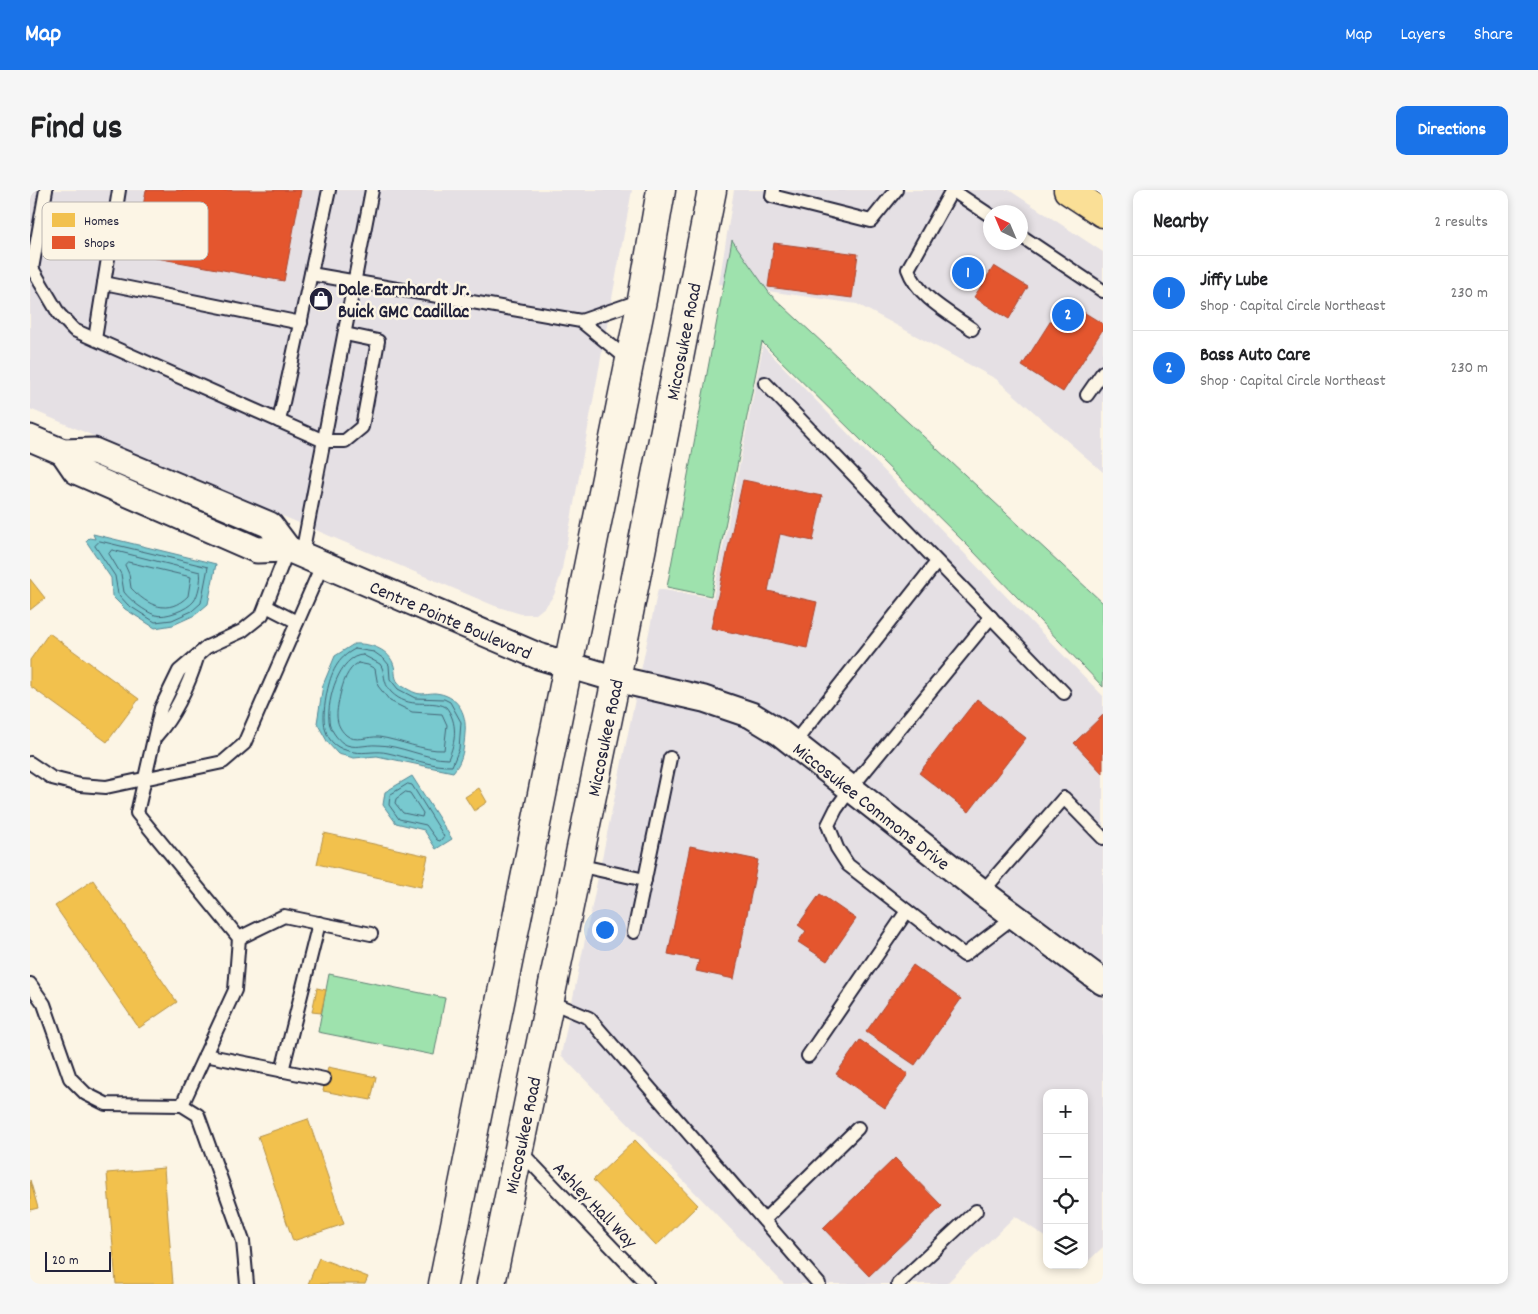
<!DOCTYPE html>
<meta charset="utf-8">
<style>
:root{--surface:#fff;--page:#f6f6f6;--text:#202124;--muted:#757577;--line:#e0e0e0;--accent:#1a73e8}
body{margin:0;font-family:Dekko,sans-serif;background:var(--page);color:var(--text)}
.controls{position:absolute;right:15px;bottom:15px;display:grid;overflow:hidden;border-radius:10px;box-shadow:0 2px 8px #0003}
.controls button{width:45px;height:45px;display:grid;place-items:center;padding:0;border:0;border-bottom:1px solid var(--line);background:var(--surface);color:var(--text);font:25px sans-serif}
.compass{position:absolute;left:953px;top:15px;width:45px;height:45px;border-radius:50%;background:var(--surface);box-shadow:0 2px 8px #0003;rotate:316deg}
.scale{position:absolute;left:15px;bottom:12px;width:66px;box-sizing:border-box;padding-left:5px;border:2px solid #22223b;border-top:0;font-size:14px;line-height:18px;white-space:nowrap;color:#22223b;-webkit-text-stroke:4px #fcf5e5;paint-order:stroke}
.you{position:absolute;left:574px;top:739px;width:18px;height:18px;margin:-12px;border:4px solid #fff;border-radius:50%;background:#1a73e8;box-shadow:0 0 0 8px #1a73e833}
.badge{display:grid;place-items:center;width:32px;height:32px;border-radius:50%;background:var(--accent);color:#fff;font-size:16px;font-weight:700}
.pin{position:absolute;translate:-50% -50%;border:2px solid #fff;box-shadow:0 1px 5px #0006}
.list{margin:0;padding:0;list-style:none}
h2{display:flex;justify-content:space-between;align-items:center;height:65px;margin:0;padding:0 20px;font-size:21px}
h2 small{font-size:16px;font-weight:400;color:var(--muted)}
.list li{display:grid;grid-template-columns:32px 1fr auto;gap:15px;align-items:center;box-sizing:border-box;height:75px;padding:0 20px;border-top:1px solid var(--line)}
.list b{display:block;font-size:19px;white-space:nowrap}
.list p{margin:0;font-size:16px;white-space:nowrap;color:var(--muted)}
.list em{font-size:16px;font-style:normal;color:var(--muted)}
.icon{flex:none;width:28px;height:28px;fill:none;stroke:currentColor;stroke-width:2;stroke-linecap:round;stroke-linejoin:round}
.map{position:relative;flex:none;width:1073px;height:1094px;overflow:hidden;border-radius:10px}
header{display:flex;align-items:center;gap:30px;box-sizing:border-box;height:70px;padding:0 25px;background:var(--accent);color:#fff}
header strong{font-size:24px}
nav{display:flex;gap:28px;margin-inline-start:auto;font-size:18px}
.intro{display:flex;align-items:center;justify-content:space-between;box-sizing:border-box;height:120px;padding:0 30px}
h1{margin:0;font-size:35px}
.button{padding:12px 22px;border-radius:10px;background:var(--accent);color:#fff;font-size:18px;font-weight:700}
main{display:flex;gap:30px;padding:0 30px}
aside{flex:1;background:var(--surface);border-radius:10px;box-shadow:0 2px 8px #0003}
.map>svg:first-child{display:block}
.built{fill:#e5e0e4;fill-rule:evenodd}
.green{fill:#9ee2ad;stroke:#608274}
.water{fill:#78c9cf;stroke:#568694}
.homes{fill:#f2c14e;stroke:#b49148}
.shops{fill:#e4572e;stroke:#aa4732}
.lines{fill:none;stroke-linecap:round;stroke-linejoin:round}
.shore{stroke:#446576;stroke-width:1}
.lane-casing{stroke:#22223b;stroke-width:16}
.street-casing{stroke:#22223b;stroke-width:29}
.secondary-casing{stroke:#22223b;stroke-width:31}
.primary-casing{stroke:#22223b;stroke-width:31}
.lane{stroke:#fcf5e5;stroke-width:12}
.street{stroke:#fcf5e5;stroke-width:25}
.secondary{stroke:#fcf5e5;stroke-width:28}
.primary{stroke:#fadf96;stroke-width:28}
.labels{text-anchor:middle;stroke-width:5;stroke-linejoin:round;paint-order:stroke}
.poi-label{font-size:19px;font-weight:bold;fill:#22223b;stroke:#fcf5e5;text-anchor:start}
.street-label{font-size:19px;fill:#22223b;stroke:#fcf5e5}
.key{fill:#fcf5e5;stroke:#bbb6b2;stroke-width:1}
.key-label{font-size:14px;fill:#22223b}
</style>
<header>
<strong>Map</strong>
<nav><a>Map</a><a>Layers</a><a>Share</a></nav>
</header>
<div class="intro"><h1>Find us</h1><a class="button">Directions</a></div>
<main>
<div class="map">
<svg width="1073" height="1094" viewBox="0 0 1073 1094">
<rect width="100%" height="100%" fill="#fcf5e5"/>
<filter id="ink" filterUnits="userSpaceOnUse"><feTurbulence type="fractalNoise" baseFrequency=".02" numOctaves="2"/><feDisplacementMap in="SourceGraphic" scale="10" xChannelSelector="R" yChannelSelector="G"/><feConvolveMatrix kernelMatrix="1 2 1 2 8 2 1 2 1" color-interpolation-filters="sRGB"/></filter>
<g filter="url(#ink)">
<!-- built -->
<g class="built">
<path d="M 0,0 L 602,0 L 531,384 L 524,405 L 516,416 L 506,424 L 491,424 L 465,416 L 0,219 Z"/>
<path d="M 704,0 L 979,0 L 1073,62 L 1073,282 L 966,189 L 827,114 L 689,94 ZM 961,22 L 991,22 L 991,52 L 961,52 Z"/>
<path d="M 733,156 L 1073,506 L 1073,1057 L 1054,1075 L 1054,903 L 1017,903 L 1017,1048 L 985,1026 L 916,1094 L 754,1094 L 531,865 L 628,399 L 683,408 Z"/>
</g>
<!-- green -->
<g class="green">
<path d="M 702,50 L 740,104 L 1073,413 L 1073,497 L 943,361 L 732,152 L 681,406 L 637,397 Z"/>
<path d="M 299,784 L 415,808 L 404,865 L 288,842 Z"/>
</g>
<!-- water -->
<g class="water">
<path d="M 63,344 L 186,374 L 178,414 L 165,425 L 143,435 L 125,438 L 95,419 L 82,406 L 81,388 L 56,351 L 59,348 L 65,349 Z"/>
<path d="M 324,454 C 338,453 357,458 363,473 C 367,482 362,489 372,496 C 376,498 382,502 386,503 C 391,505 399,503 405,503 C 427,505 437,522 435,543 C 434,557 433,571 423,582 L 347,566 L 324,568 L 308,564 L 298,553 L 287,533 L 293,495 L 305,466 Z"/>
<path d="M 382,586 L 422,649 L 406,659 L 394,640 L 366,633 L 353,615 L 355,602 Z"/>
</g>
<!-- homes -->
<g class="homes">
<path d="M 0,389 L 15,408 L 0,420 Z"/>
<path d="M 19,443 L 109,509 L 77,552 L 0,496 L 0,470 Z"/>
<path d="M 449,598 L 457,612 L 444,621 L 435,607 Z"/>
<path d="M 294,643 L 398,666 L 391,697 L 287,674 Z"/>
<path d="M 63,690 L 147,812 L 109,838 L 25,716 Z"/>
<path d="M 287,798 L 296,800 L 291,823 L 282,822 Z"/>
<path d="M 298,877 L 346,887 L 341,910 L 293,901 Z"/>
<path d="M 278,929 L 314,1034 L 263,1051 L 228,946 Z"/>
<path d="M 605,950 L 668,1015 L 626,1056 L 563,990 Z"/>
<path d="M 134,978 L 143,1094 L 86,1094 L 77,983 Z"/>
<path d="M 0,990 L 8,1018 L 0,1020 Z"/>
<path d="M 289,1068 L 338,1087 L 335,1094 L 278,1094 Z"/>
</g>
<!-- shops -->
<g class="shops">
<path d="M 116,0 L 271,0 L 254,91 L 104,64 Z"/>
<path d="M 744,53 L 828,64 L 822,108 L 738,97 Z"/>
<path d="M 964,76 L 998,97 L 979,129 L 944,107 Z"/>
<path d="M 1034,110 L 1073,134 L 1073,139 L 1033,202 L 992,176 Z"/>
<path d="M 713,290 L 792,306 L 783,351 L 750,344 L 738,401 L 787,412 L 777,458 L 681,438 Z"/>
<path d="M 947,509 L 996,548 L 939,622 L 889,583 Z"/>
<path d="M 1073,525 L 1073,584 L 1044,553 Z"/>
<path d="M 660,656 L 728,670 L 704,789 L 666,781 L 669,770 L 638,764 Z"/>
<path d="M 790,704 L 826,729 L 797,771 L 768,752 L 776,741 L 768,735 Z"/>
<path d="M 883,775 L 931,809 L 885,875 L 836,842 Z"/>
<path d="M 830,850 L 878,884 L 855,918 L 806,884 Z"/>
<path d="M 865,968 L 912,1016 L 839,1086 L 793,1038 Z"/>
</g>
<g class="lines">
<!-- shore -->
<g class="shore">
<path d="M 70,351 L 178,377 L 171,413 L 162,421 L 142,430 L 125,432 L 98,415 L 88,404 L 85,386 L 65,356 Z"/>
<path d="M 82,360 L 170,382 C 172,388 168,406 164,411 C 157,420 135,428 125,425 C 114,421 101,411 94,402 L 91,384 L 79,364 Z"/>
<path d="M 98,372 L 161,387 L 158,406 C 138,426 118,416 101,398 L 99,384 L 95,375 Z"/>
<path d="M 325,459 L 344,462 L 354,469 L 359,475 L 360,489 L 368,499 L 385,508 L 414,509 L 420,512 L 431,532 L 429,559 L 422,576 C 402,577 377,567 358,563 C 346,560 336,564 324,562 C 289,557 292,528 297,502 C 301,483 307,468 325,459 Z"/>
<path d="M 333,465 L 350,474 C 356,482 352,492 361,502 C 380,521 399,508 416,517 C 428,532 426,552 418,569 C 395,569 371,555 347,555 C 336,554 323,560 313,553 C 307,549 299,538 299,530 C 297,510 309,465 333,465 Z"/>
<path d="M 328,473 L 338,475 L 345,479 L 348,496 L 360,511 L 382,522 L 412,524 L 417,535 L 414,560 C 393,561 370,550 349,547 C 338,546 325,553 316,545 C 303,533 307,520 310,505 C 313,493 317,479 328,473 Z"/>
<path d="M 378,594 L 382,595 L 414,646 L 410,651 L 407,650 L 396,635 L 369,629 L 359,615 L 360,605 Z"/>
<path d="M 376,602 L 380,603 L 393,623 L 392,627 L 373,623 L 365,613 L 366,609 Z"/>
</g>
<!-- lane casing -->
<g class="lane-casing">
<g id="lane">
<path d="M 743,0 L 742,6 L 841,31 L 866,0"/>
<path d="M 922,0 L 878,79 C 888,107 918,122 942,139"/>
<path d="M 922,0 L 961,26"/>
<path d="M 991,46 L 1073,101"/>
<path d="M 0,75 L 29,124 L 44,140 L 294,251 L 315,251 L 332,237 L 348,151 L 315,144"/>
<path d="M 2,79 L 16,0"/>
<path d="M 281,84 L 551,131 L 600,171"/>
<path d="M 74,93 L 271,133"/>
<path d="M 551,131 L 612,110"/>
<path d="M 65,149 L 89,0"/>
<path d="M 735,193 L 1034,503"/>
<path d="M 1057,205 L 1073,182"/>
<path d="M 249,231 L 299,0"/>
<path d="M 272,364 L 342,0"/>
<path d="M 236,416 L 267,432"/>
<path d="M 961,427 L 821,598 L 806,619 L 798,635 L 807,658 L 818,675 L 934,765 L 985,726"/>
<path d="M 126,546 C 147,523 159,494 168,465"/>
<path d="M 764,553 L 907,372"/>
<path d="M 0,573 L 22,588 L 50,595 L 76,597 L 193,572 L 214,554 L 293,373"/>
<path d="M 547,675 L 615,690"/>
<path d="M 952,702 L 1034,608 L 1073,648"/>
<path d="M 604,742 L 640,568"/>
<path d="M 209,748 L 254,726 L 341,744"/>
<path d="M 0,794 L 14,814 L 40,888 L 56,904 L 76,914 L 152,915 L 168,925 L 213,1051 L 217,1094"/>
<path d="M 519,811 L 559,828 L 789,1094"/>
<path d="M 175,865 L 294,889"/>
<path d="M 778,866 L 877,721"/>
<path d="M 252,881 L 289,733"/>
<path d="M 152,915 L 205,800 L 209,748 L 107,623 L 131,518 L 149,481 L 177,457 L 212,441 L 232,425 L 258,359"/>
<path d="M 489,960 L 617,1094"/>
<path d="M 734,1030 L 828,938"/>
<path d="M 868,1094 L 946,1021"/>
</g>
</g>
<!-- street casing -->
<g class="street-casing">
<g id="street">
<path d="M 0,248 L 33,262 L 64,261 L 240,335 L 258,359"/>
<path id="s1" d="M 33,262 L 46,281 L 227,360 L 258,359 L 508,466 L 586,489 L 674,509 L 721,525 L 749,542 L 956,705 L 1073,792"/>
</g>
</g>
<!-- secondary casing -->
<g class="secondary-casing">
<g id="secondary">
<path d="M 413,1094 L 612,110 L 631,0"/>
<path id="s2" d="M 461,1094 L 586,489 L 682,0"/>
</g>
</g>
<!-- primary casing -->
<g class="primary-casing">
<path id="primary" d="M 1038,0 L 1073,23"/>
</g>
<!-- lane -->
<use href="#lane" class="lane"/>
<!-- street -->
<use href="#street" class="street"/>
<!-- secondary -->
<use href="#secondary" class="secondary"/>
<!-- primary -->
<use href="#primary" class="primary"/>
</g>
</g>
<!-- icons -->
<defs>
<g id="shop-disc" transform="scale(1.25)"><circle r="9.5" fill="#22223b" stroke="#fcf5e5"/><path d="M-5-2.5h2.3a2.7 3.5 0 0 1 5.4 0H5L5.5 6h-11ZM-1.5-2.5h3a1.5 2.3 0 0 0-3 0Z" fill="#fff"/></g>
</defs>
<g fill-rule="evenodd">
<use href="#shop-disc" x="291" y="109"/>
</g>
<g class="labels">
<!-- poi labels -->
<g class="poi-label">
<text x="308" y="105">Dale Earnhardt Jr.<tspan x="308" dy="22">Buick GMC Cadillac</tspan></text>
</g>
<!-- street labels -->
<g class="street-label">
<text dy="7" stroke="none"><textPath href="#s2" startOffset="962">Miccosukee Road</textPath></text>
<text dy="7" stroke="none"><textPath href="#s1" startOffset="429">Centre Pointe Boulevard</textPath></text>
<text dy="7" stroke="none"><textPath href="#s2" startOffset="558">Miccosukee Road</textPath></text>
<text dy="7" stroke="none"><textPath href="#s1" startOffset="896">Miccosukee Commons Drive</textPath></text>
<text dy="7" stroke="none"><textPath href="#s2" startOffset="152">Miccosukee Road</textPath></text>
<text transform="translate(566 1014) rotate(46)" y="7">Ashley Hall Way</text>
</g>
</g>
<!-- legend -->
<rect x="12" y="12" width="166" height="58" rx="8" class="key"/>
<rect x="22" y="23" width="23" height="14" fill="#f2c14e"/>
<rect x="22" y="46" width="23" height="13" fill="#e4572e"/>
<g class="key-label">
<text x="54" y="35">Homes</text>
<text x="54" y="57">Shops</text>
</g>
</svg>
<div class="controls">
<button>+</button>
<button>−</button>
<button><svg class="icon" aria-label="locate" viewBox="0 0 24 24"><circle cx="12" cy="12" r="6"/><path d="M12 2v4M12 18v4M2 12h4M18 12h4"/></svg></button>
<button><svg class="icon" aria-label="layers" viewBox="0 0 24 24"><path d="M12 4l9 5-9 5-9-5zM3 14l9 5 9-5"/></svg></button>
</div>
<svg class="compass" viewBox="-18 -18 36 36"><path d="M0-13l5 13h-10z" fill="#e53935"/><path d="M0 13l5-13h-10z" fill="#757577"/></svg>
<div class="scale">20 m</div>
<div class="you"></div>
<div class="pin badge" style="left:938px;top:83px">1</div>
<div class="pin badge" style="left:1038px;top:125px">2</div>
</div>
<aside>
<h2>Nearby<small>2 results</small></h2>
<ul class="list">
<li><span class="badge">1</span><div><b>Jiffy Lube</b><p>Shop · Capital Circle Northeast</p></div><em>230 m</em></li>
<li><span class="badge">2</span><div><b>Bass Auto Care</b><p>Shop · Capital Circle Northeast</p></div><em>230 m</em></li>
</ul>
</aside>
</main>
